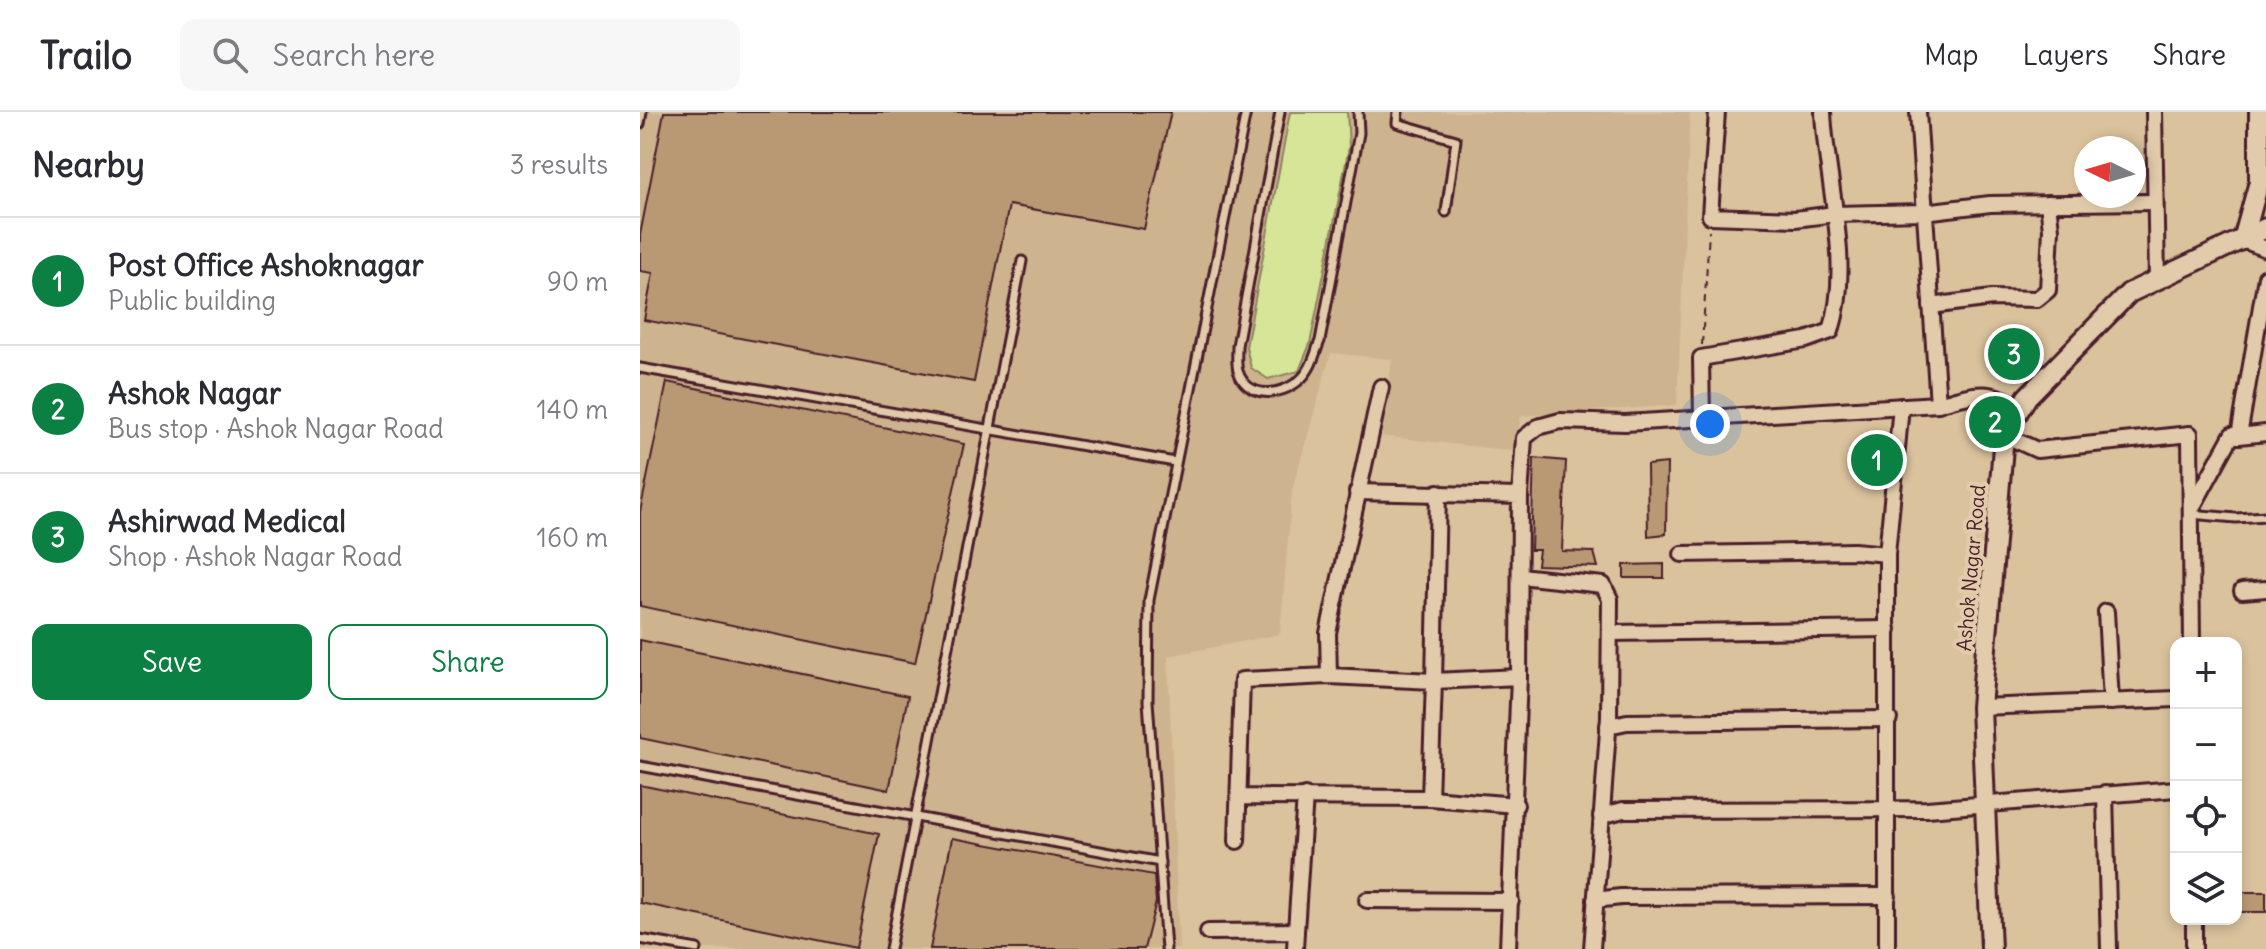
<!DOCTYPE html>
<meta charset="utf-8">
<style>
:root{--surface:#fff;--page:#f7f7f7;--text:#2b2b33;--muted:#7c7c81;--line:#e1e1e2;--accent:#0b8043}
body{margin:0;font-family:Delius,sans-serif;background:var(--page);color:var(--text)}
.controls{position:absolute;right:24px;bottom:24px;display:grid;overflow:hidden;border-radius:16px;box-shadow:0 4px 12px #0003}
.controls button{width:72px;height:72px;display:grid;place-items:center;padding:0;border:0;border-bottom:2px solid var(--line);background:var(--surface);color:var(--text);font:40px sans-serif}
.compass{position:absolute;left:1434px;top:24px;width:72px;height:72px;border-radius:50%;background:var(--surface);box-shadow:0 4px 12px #0003;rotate:275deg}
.you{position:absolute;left:1070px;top:312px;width:28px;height:28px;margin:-20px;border:6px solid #fff;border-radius:50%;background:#1a73e8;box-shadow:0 0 0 12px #1a73e833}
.badge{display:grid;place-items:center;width:52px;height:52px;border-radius:50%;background:var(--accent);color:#fff;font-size:26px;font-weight:700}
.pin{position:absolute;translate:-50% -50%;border:4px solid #fff;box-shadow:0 2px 8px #0006}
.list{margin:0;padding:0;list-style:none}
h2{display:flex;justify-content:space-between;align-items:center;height:104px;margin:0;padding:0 32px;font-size:34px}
h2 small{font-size:26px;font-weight:400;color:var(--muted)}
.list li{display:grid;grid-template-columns:52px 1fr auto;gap:24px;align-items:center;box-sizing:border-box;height:128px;padding:0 32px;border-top:2px solid var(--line)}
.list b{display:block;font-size:30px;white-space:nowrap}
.list p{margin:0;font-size:26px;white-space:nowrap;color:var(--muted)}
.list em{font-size:26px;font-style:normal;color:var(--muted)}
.actions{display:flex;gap:16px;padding:24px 32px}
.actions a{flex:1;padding:18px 0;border:2px solid var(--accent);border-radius:16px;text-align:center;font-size:28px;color:var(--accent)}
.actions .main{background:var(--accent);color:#fff}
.icon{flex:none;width:44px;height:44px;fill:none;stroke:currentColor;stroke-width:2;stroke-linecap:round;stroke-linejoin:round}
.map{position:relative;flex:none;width:1626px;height:837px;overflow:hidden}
header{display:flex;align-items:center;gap:48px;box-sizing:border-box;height:112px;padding:0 40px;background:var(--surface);border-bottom:2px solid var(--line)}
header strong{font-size:38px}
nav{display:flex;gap:44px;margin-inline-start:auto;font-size:28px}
.search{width:560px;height:72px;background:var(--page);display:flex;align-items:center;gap:20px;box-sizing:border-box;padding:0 28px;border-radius:16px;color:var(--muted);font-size:30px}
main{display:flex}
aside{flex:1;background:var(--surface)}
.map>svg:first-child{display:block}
.built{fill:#cdb38e}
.green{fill:#d6e598;stroke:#908262;stroke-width:2}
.building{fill:#b89973;stroke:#4a1f2b;stroke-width:2}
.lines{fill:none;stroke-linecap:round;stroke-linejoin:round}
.lane-casing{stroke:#4a1f2b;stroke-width:13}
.street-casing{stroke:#4a1f2b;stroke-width:20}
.secondary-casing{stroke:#4a1f2b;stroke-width:24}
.path{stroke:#4a1f2b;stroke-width:2;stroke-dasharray:8 6;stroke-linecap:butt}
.lane{stroke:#e1cbaa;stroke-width:7}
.street{stroke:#e1cbaa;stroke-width:14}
.secondary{stroke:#e1cbaa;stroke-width:18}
.labels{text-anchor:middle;stroke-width:8;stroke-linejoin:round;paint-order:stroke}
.street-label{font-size:20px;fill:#4a1f2b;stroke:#e1cbaa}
</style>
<header>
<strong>Trailo</strong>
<div class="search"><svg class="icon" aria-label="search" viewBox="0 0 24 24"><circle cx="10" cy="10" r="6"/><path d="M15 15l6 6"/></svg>Search here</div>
<nav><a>Map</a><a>Layers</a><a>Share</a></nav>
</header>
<main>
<aside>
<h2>Nearby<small>3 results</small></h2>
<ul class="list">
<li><span class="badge">1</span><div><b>Post Office Ashoknagar</b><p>Public building</p></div><em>90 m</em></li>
<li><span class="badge">2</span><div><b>Ashok Nagar</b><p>Bus stop · Ashok Nagar Road</p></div><em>140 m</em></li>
<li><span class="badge">3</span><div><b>Ashirwad Medical</b><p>Shop · Ashok Nagar Road</p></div><em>160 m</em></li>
</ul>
<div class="actions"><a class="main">Save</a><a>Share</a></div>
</aside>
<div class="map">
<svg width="1626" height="837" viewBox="0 0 1626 837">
<rect width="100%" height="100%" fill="#dac29d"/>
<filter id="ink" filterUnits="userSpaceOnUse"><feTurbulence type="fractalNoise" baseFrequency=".0125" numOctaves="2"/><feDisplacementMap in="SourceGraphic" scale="16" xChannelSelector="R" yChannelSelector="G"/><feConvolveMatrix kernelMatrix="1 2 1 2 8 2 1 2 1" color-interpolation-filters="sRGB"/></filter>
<g filter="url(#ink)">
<!-- built -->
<path class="built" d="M 0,0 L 1050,0 L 1037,293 L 881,304 L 874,339 L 742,324 L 752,247 L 691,241 L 652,378 L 640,522 L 528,544 L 539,837 L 0,837 Z"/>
<!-- green -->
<path class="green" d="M 650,0 L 707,0 L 709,35 L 670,232 L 659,259 L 628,267 L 611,256 L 606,235 Z"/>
<!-- building -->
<g class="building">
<path d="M 24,0 L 531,0 L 504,117 L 369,93 L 334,270 L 4,208 L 13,161 L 0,159 L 0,123 Z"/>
<path d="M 1385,227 L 1387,264 L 1362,264 L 1362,236 Z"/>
<path d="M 27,270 L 324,332 L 275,551 L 0,494 L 0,400 Z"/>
<path d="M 894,346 L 926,349 L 922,439 L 954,440 L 958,455 L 897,453 L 899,438 L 891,438 Z"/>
<path d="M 1027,351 L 1026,422 L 1008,424 L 1007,353 Z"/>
<path d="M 1024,452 L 1024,466 L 984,466 L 984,453 Z"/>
<path d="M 0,528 L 268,584 L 249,678 L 0,626 Z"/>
<path d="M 0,673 L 239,722 L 216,836 L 0,791 Z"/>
<path d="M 312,726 L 514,763 L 516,790 L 504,837 L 290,837 Z"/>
<rect x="1596" y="780" width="30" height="20"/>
</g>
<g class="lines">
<!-- lane casing -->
<g class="lane-casing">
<g id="lane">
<path d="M 640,0 L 597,234 C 597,241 596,252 598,259 C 609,293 654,282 668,258 C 674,249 676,238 680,229 L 719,21 L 718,0"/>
<path d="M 758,0 L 757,11 L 816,28 L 806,100"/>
<path d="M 0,12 L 2,0"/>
<path d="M 0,256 L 535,350"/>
<path d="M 1550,402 L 1596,406 L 1626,404"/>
<path d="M 0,654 L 520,750"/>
<path d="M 0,827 L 57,837"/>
<path d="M 250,837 L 382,149"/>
<path d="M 526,837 L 508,589 L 509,488 L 606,0"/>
</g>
</g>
<!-- street casing -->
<g class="street-casing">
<g id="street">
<path d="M 1077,0 L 1070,104 L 1155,107 L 1195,102 L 1284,100 L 1350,92 L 1514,90"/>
<path d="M 1278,0 L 1298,292"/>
<path d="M 1514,0 L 1517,168"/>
<path d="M 1603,128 L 1626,137"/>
<path d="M 1291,194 L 1352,186 L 1397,187 L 1408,178 L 1411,117 L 1408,91"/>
<path d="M 1062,305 L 1061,246 L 1166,228 L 1191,219 C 1213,150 1186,71 1183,0"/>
<path d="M 1364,323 L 1397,338 L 1550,322 L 1552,531"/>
<path d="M 1599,324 L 1626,321"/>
<path d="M 717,380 L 880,384 L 879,565"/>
<path d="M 798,380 L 794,569 L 879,565 L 868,837"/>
<path d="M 880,384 L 884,326 L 898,315 L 920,309 L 985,311 L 1298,292 C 1332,282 1350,275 1380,297"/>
<path d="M 1551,398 L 1592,323 L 1599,324 L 1626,165"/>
<path d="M 1042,442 L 1214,439 L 1247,442"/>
<path d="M 880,464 L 963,473 L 970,487 L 969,605 L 952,837"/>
<path d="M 1602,479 L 1626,477"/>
<path d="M 1466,500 L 1471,590"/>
<path d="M 971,521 L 1248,517"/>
<path d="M 689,564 L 688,521 L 741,275"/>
<path d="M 1341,595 L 1536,587"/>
<path d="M 968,614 L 987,610 L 1249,607"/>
<path d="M 1465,682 L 1469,837"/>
<path d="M 790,686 L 876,693"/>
<path d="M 961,704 L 983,698 L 1287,697 L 1536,677"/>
<path d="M 597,729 L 602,568 L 689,564 L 794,569 L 790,686 L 598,685"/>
<path d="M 727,788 L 871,789"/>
<path d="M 955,788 L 981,785 L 1248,784"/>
<path d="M 1554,807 L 1554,837"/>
<path d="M 656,819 L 665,684"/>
<path d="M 568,820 L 656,819 L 655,837"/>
<path d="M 1247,837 L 1247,442 L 1261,294"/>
</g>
</g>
<!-- secondary casing -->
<g class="secondary-casing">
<g id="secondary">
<path d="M 1603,128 L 1619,70 L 1619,0"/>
<path d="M 1351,837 L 1341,595 L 1364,323 L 1387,285 L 1489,181 L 1626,116"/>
</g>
</g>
<!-- path -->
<path class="path" d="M 1062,233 L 1069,119"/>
<!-- lane -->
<use href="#lane" class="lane"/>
<!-- street -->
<use href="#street" class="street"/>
<!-- secondary -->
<use href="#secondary" class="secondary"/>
</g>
</g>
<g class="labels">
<!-- street labels -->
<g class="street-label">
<text transform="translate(1331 456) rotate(-85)" y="7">Ashok Nagar Road</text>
</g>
</g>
</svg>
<div class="controls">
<button>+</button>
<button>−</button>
<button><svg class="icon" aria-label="locate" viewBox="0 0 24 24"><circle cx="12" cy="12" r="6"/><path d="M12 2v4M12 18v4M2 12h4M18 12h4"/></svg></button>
<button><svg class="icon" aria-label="layers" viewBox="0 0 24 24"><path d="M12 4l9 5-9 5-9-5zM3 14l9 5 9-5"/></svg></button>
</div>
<svg class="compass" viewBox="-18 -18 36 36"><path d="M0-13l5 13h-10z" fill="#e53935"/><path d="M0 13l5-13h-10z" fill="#7c7c81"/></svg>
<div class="you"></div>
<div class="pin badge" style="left:1237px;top:348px">1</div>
<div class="pin badge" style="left:1355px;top:310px">2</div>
<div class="pin badge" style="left:1374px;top:242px">3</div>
</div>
</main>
